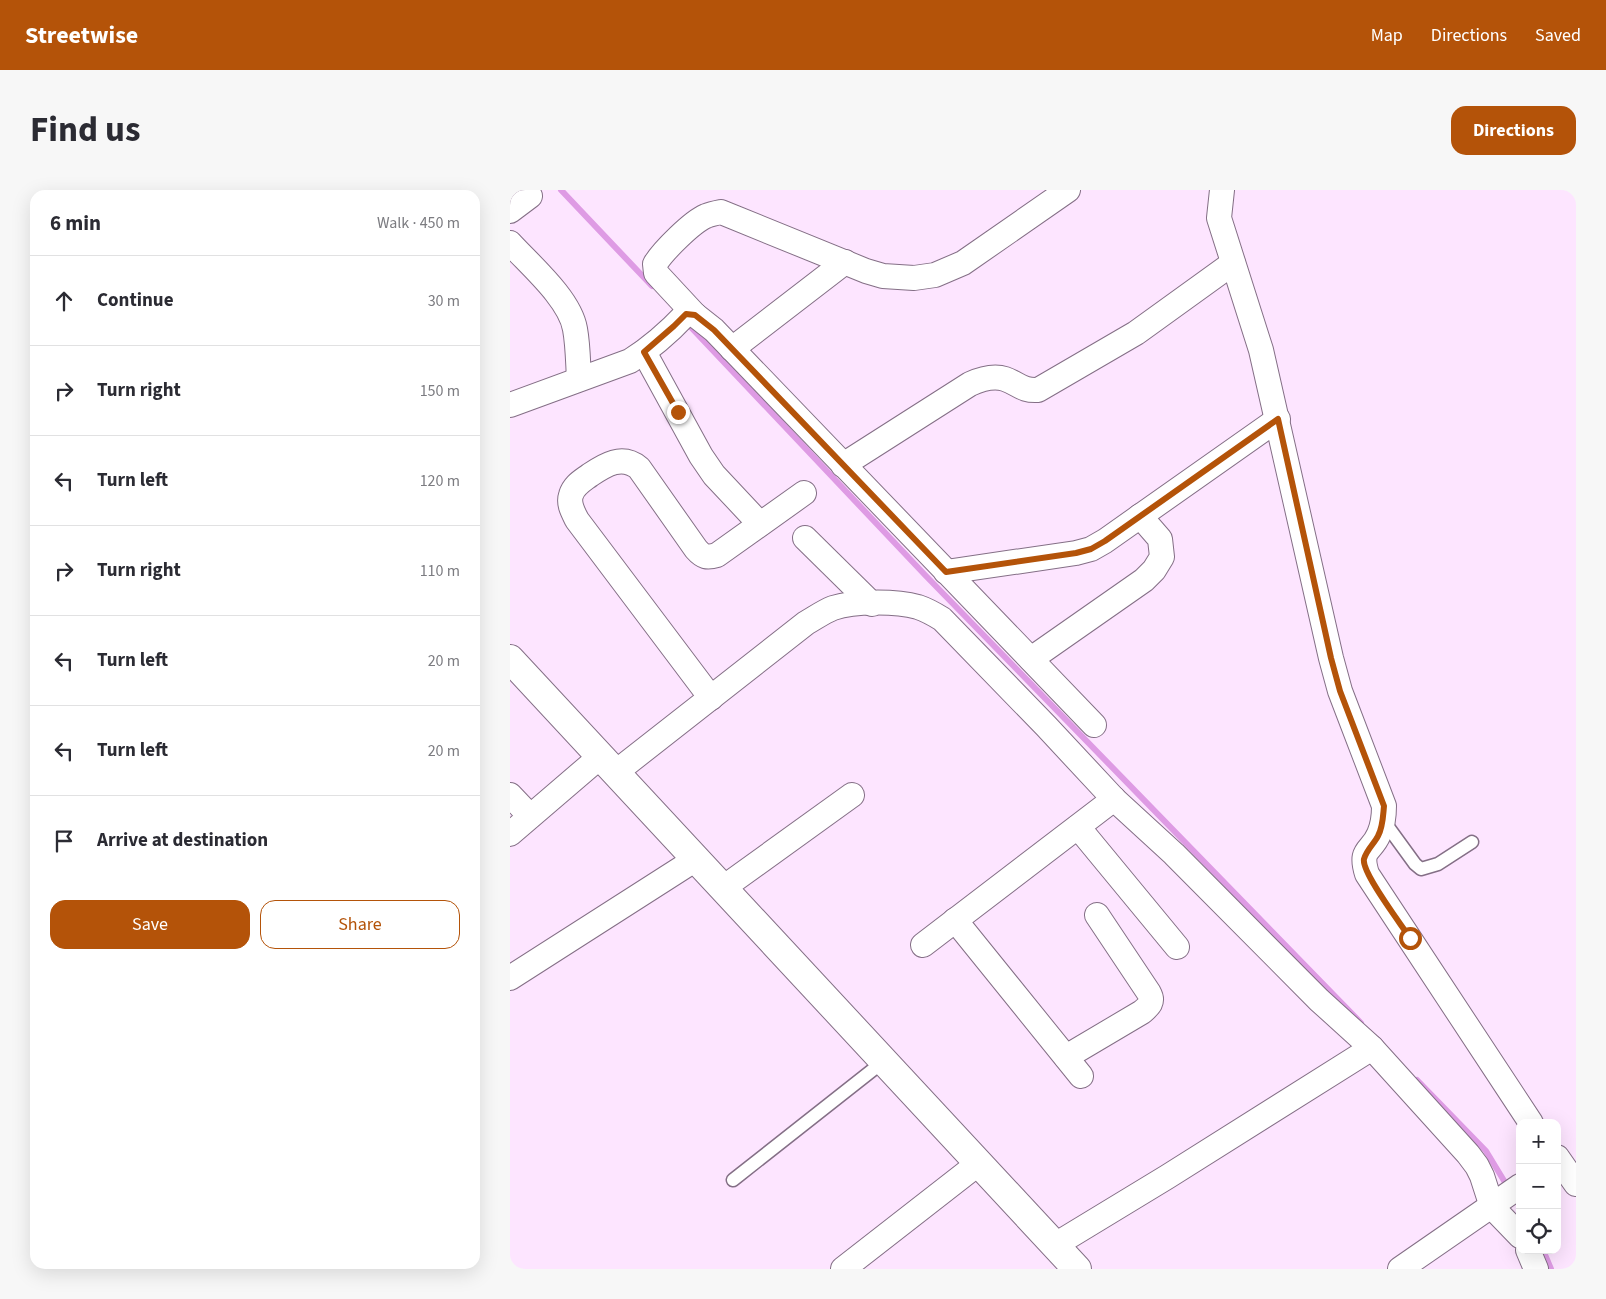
<!DOCTYPE html>
<meta charset="utf-8">
<style>
:root{--surface:#fff;--page:#f7f7f7;--text:#2b2b33;--muted:#7c7c81;--line:#e1e1e2;--accent:#b45309}
body{margin:0;font-family:"Source Sans 3",sans-serif;background:var(--page);color:var(--text)}
.controls{position:absolute;right:15px;bottom:15px;display:grid;overflow:hidden;border-radius:10px;box-shadow:0 5px 20px #0002}
.controls button{width:45px;height:45px;display:grid;place-items:center;padding:0;border:0;border-bottom:1px solid var(--line);background:var(--surface);color:var(--text);font:25px sans-serif}
.stop{position:absolute;width:15px;height:15px;margin:-11px;border:4px solid #b45309;border-radius:50%;background:#fff}
.stop.end{background:#b45309;border-color:#fff;box-shadow:0 1px 5px #0008}
.list{margin:0;padding:0;list-style:none}
h2{display:flex;justify-content:space-between;align-items:center;height:65px;margin:0;padding:0 20px;font-size:21px}
h2 small{font-size:16px;font-weight:400;color:var(--muted)}
.list li{display:grid;grid-template-columns:32px 1fr auto;gap:15px;align-items:center;box-sizing:border-box;height:90px;padding:0 20px;border-top:1px solid var(--line)}
.list b{display:block;font-size:19px;white-space:nowrap}
.list em{font-size:16px;font-style:normal;color:var(--muted)}
.actions{display:flex;gap:10px;padding:15px 20px}
.actions a{flex:1;padding:11px 0;border:1px solid var(--accent);border-radius:15px;text-align:center;font-size:18px;color:var(--accent)}
.actions .main{background:var(--accent);color:#fff}
.icon{flex:none;width:28px;height:28px;fill:none;stroke:currentColor;stroke-width:2;stroke-linecap:round;stroke-linejoin:round}
.map{position:relative;flex:none;width:1066px;height:1079px;overflow:hidden;border-radius:15px}
header{display:flex;align-items:center;gap:30px;box-sizing:border-box;height:70px;padding:0 25px;background:var(--accent);color:#fff}
header strong{font-size:24px}
nav{display:flex;gap:28px;margin-inline-start:auto;font-size:18px}
.intro{display:flex;align-items:center;justify-content:space-between;box-sizing:border-box;height:120px;padding:0 30px}
h1{margin:0;font-size:35px}
.button{padding:12px 22px;border-radius:15px;background:var(--accent);color:#fff;font-size:18px;font-weight:700}
main{display:flex;gap:30px;padding:0 30px}
aside{flex:1;background:var(--surface);border-radius:15px;box-shadow:0 5px 20px #0002}
.map>svg:first-child{display:block}
.lines{fill:none;stroke-linecap:round;stroke-linejoin:round}
.stream{stroke:#de9be4;stroke-width:6}
.service-casing{stroke:#846f86;stroke-width:15}
.minor-casing{stroke:#846f86;stroke-width:26}
.tertiary-casing{stroke:#846f86;stroke-width:30}
.service{stroke:#fff;stroke-width:12}
.minor{stroke:#fff;stroke-width:24}
.tertiary{stroke:#fff;stroke-width:28}
.route{stroke:#b45309;stroke-width:6}
</style>
<header>
<strong>Streetwise</strong>
<nav><a>Map</a><a>Directions</a><a>Saved</a></nav>
</header>
<div class="intro"><h1>Find us</h1><a class="button">Directions</a></div>
<main>
<aside>
<h2>6 min<small>Walk · 450 m</small></h2>
<ul class="list">
<li><svg class="icon" aria-label="ahead" viewBox="0 0 24 24"><path d="M12 20V5M6 11l6-6 6 6"/></svg><div><b>Continue</b></div><em>30 m</em></li>
<li><svg class="icon" aria-label="right" viewBox="0 0 24 24"><path d="M7 20v-9h11M14 6l5 5-5 5"/></svg><div><b>Turn right</b></div><em>150 m</em></li>
<li><svg class="icon" aria-label="left" viewBox="0 0 24 24"><path d="M17 20v-9H6M10 6l-5 5 5 5"/></svg><div><b>Turn left</b></div><em>120 m</em></li>
<li><svg class="icon" aria-label="right" viewBox="0 0 24 24"><path d="M7 20v-9h11M14 6l5 5-5 5"/></svg><div><b>Turn right</b></div><em>110 m</em></li>
<li><svg class="icon" aria-label="left" viewBox="0 0 24 24"><path d="M17 20v-9H6M10 6l-5 5 5 5"/></svg><div><b>Turn left</b></div><em>20 m</em></li>
<li><svg class="icon" aria-label="left" viewBox="0 0 24 24"><path d="M17 20v-9H6M10 6l-5 5 5 5"/></svg><div><b>Turn left</b></div><em>20 m</em></li>
<li><svg class="icon" aria-label="arrive" viewBox="0 0 24 24"><path d="M6 21V4h12l-3 4 3 4H6"/></svg><div><b>Arrive at destination</b></div></li>
</ul>
<div class="actions"><a class="main">Save</a><a>Share</a></div>
</aside>
<div class="map">
<svg width="1066" height="1079" viewBox="0 0 1066 1079">
<rect width="100%" height="100%" fill="#fde5ff"/>
<g class="lines">
<!-- stream -->
<g class="stream">
<path d="M 51,0 L 142,96"/>
<path d="M 175,131 L 416,386 L 851,833"/>
<path d="M 907,890 L 976,961 L 999,999"/>
<path d="M 1033,1060 L 1041,1079"/>
</g>
<!-- service casing -->
<g class="service-casing">
<g id="service">
<path d="M 873,630 L 905,674 L 911,679 L 928,674 L 962,652"/>
<path d="M 223,990 L 374,871"/>
</g>
</g>
<!-- minor casing -->
<g class="minor-casing">
<g id="minor">
<path d="M 712,0 L 709,28 L 751,160 L 821,468 L 830,501 L 874,616 C 874,626 873,635 869,644 C 861,663 849,658 857,684 L 1021,933"/>
<path d="M 0,21 L 20,6"/>
<path d="M 0,53 C 20,75 60,109 65,139 C 68,155 68,173 69,189"/>
<path d="M 185,125 L 146,83 L 145,74 C 153,61 182,32 196,26 C 201,24 206,23 211,22 L 356,81 L 373,86 L 404,88 L 425,85 L 453,73 L 558,0"/>
<path d="M 222,159 L 335,72"/>
<path d="M 134,162 L 191,266 L 204,285 L 250,334"/>
<path d="M 0,215 L 120,171 C 141,158 159,142 176,124 L 185,125 L 204,140 L 584,535"/>
<path d="M 333,275 L 460,194 C 471,189 483,185 495,189 C 509,194 512,201 528,200 L 626,143 L 723,73"/>
<path d="M 295,348 L 362,414"/>
<path d="M 436,382 L 566,363 L 581,359 L 595,351 L 768,229"/>
<path d="M 521,469 L 634,390 L 644,380 L 652,367 L 650,349 L 630,326"/>
<path d="M 201,508 L 67,330 C 63,322 58,314 61,305 C 64,295 72,291 80,285 C 95,275 112,264 129,278 L 186,359 C 193,367 197,368 207,365 L 294,303"/>
<path d="M 106,582 L 296,433 C 305,428 313,422 323,418 C 344,411 386,411 408,417 C 417,420 424,424 432,429 L 536,536 L 604,609 L 664,664 L 809,810 L 862,858 L 958,964 L 967,976 L 972,986 L 982,1017 L 1010,1046"/>
<path d="M 0,605 L 20,626"/>
<path d="M 568,637 L 667,757"/>
<path d="M 0,644 L 91,566"/>
<path d="M 213,698 L 342,605"/>
<path d="M 445,730 L 571,886"/>
<path d="M 413,755 L 604,609"/>
<path d="M 0,788 L 186,669"/>
<path d="M 556,867 L 632,822 C 639,816 644,812 639,803 L 587,725"/>
<path d="M 1047,967 L 1066,994"/>
<path d="M 545,1055 L 657,987 L 862,858"/>
<path d="M 1018,1060 L 1026,1079"/>
<path d="M 333,1079 L 469,973"/>
<path d="M 890,1079 L 1010,996"/>
</g>
</g>
<!-- tertiary casing -->
<g class="tertiary-casing">
<path id="tertiary" d="M 0,469 L 567,1079"/>
</g>
<!-- service -->
<use href="#service" class="service"/>
<!-- minor -->
<use href="#minor" class="minor"/>
<!-- tertiary -->
<use href="#tertiary" class="tertiary"/>
</g>
<g class="lines">
<!-- route -->
<path class="route" d="M 168,222 L 134,162 L 164,136 L 176,124 L 185,125 L 204,140 L 436,382 L 566,363 L 581,359 L 595,351 L 768,229 L 821,468 L 830,501 L 874,616 C 873,626 873,637 868,646 C 864,654 857,659 854,669 C 851,682 891,734 900,748"/>
</g>
</svg>
<div class="controls">
<button>+</button>
<button>−</button>
<button><svg class="icon" aria-label="locate" viewBox="0 0 24 24"><circle cx="12" cy="12" r="6"/><path d="M12 2v4M12 18v4M2 12h4M18 12h4"/></svg></button>
</div>
<div class="stop" style="left:900px;top:748px"></div>
<div class="stop end" style="left:168px;top:222px"></div>
</div>
</main>
